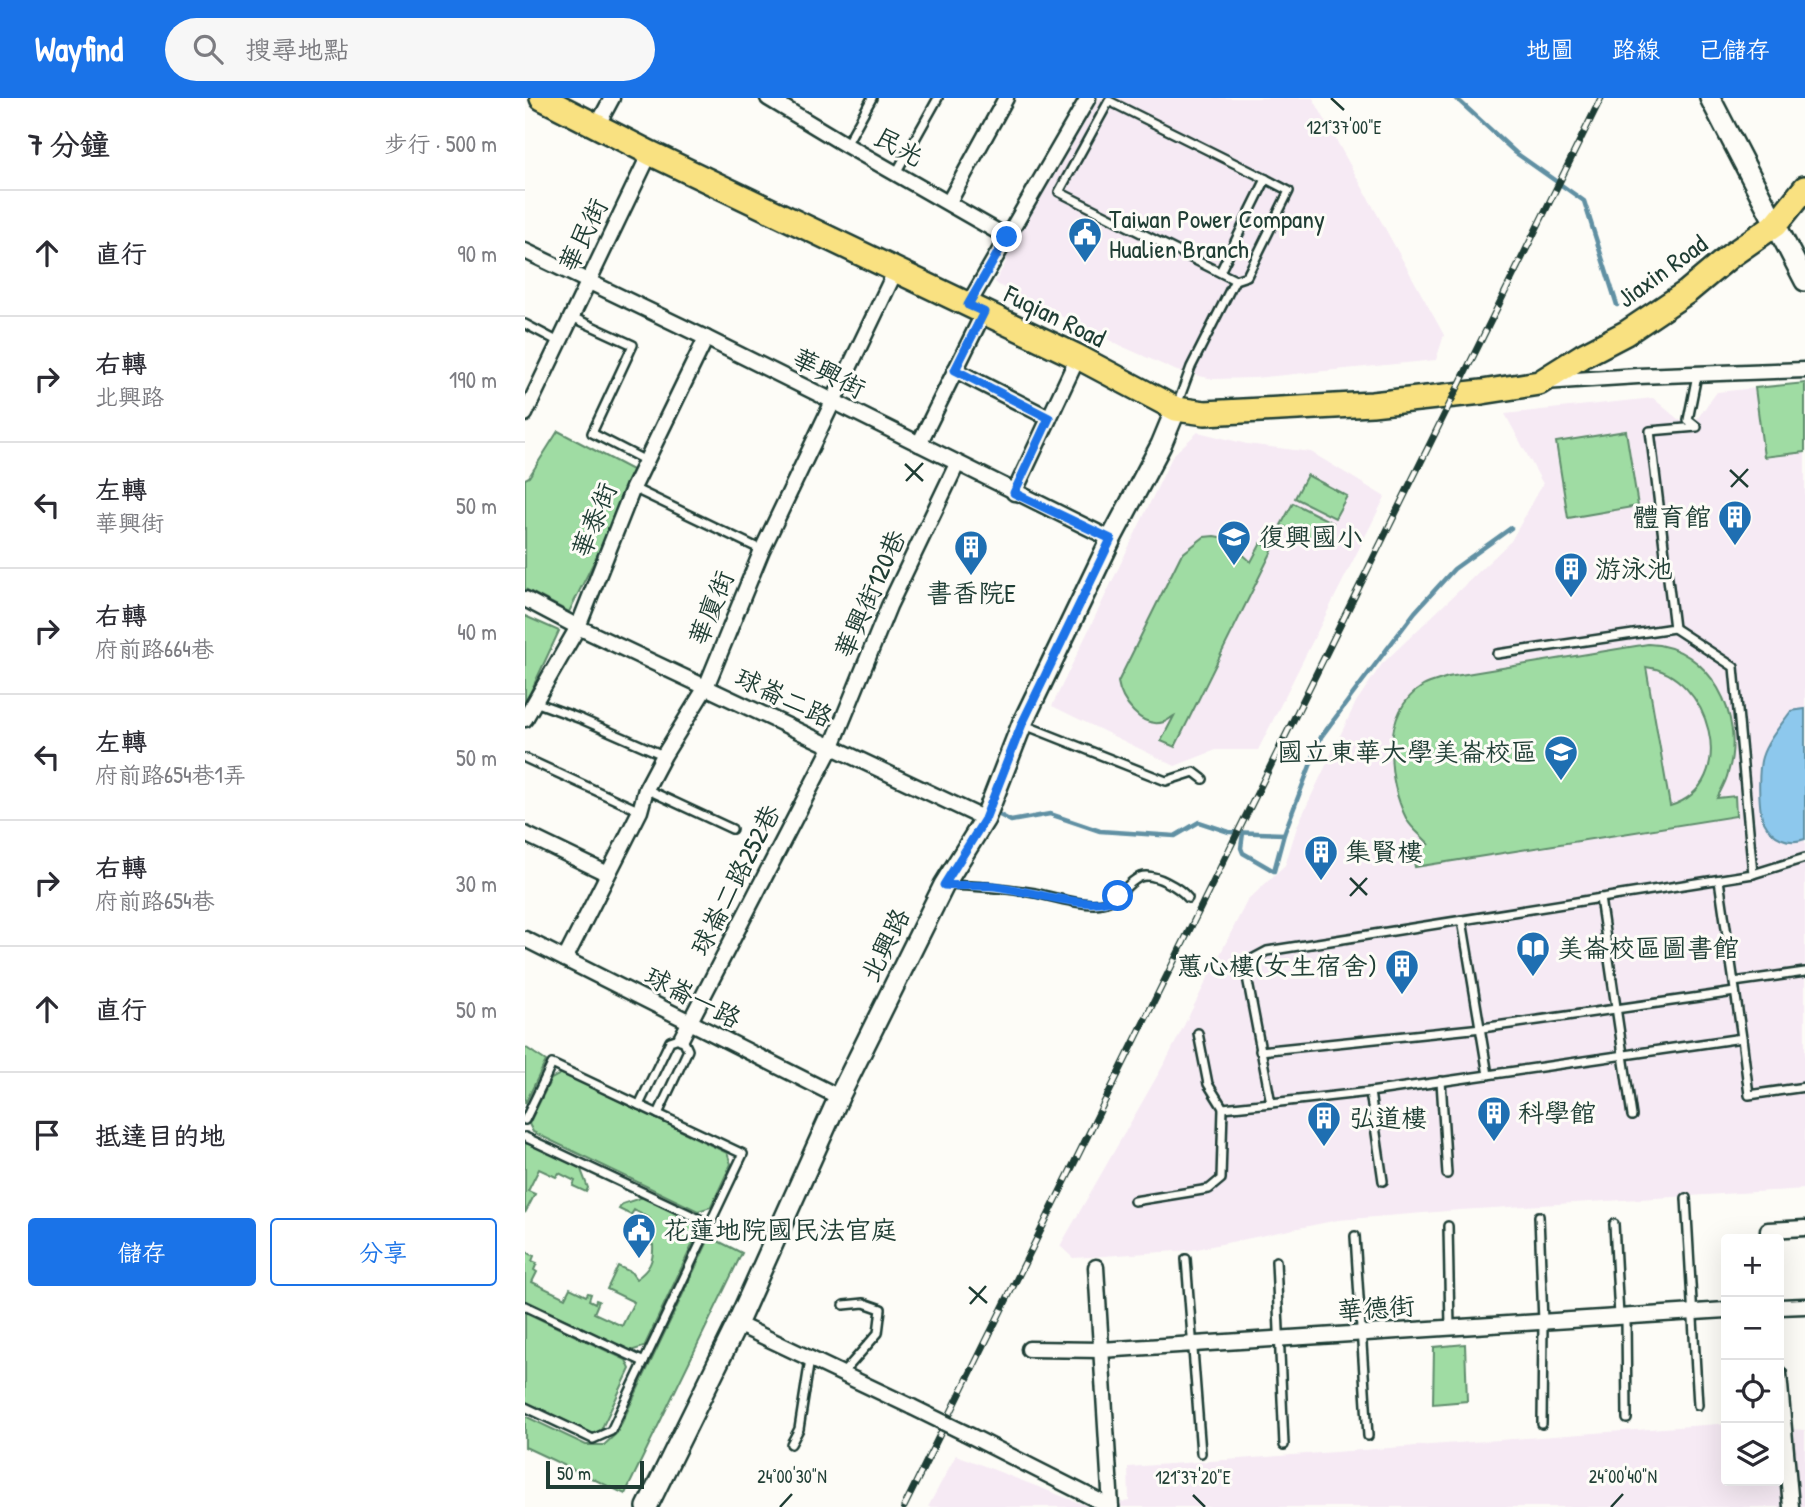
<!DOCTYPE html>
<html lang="zh-TW">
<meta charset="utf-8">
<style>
:root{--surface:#fff;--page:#f7f7f7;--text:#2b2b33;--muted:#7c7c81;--line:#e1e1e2;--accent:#1a73e8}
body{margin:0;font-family:"Patrick Hand","LXGW WenKai TC",sans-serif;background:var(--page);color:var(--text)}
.controls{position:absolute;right:21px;bottom:21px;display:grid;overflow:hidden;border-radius:7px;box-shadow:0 7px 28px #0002}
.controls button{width:63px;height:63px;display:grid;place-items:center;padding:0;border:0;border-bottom:2px solid var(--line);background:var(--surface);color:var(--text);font:35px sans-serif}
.scale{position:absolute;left:21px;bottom:18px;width:98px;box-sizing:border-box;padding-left:7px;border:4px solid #1f3d34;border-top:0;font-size:19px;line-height:24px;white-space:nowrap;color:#1f3d34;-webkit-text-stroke:5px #fdfcf7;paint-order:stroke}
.stop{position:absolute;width:21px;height:21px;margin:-16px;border:5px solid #1a73e8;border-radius:50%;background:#fff}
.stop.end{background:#1a73e8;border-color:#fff;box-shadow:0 2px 7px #0008}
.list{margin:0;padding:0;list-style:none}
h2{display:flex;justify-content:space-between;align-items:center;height:91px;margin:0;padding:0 28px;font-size:30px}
h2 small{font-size:23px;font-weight:400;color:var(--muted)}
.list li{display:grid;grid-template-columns:46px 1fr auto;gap:21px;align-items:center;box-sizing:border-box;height:126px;padding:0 28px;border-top:2px solid var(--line)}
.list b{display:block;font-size:26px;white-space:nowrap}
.list p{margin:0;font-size:23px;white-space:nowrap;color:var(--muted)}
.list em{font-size:23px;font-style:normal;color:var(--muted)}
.actions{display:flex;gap:14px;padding:21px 28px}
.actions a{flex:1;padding:16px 0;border:2px solid var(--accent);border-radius:7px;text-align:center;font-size:24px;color:var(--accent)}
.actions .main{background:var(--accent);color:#fff}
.icon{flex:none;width:38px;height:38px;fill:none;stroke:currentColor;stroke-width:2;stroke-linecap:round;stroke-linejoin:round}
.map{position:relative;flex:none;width:1280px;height:1409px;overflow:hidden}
header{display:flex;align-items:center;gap:42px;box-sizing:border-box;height:98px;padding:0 35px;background:var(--accent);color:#fff}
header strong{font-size:33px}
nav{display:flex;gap:38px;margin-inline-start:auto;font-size:24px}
.search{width:490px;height:63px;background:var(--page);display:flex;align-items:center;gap:18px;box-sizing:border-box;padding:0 24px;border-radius:38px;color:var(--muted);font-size:26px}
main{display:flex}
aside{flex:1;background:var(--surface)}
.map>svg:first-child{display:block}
.built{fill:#f6eaf4}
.green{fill:#9fdca3;stroke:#5f8c6c;stroke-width:2;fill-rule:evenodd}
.water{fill:#8dc8ed;stroke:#6190a3;stroke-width:2}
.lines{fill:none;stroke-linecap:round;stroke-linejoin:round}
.stream{stroke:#6190a3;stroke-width:4.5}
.lane-casing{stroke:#1f3d34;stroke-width:12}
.street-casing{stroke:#1f3d34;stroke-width:19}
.secondary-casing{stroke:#1f3d34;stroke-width:24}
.primary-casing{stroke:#1f3d34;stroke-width:28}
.lane{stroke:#fdfcf7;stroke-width:7}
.street{stroke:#fdfcf7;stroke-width:14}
.secondary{stroke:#fdfcf7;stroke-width:19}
.primary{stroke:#f9e181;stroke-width:23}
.rail-casing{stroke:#1f3d34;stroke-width:7}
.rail{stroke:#fdfcf7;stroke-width:4.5;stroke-dasharray:13;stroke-linecap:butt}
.street-bridge-casing{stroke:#1f3d34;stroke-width:19;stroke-linecap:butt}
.street-bridge{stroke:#fdfcf7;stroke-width:14}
.route{stroke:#1a73e8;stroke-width:9}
.ticks{fill:none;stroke:#1f3d34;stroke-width:2.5}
.labels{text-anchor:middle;stroke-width:6;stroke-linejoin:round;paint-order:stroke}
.street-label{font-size:26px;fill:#1f3d34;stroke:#fdfcf7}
.poi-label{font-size:26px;fill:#1f3d34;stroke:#fdfcf7;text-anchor:start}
.ticks-label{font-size:18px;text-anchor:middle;fill:#1f3d34;stroke:#fdfcf7;stroke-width:6;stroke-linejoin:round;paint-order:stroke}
</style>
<header>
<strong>Wayfind</strong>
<div class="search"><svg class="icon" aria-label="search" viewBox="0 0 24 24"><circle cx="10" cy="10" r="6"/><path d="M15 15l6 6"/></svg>搜尋地點</div>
<nav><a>地圖</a><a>路線</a><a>已儲存</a></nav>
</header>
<main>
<aside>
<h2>7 分鐘<small>步行 · 500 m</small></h2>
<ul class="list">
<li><svg class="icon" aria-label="ahead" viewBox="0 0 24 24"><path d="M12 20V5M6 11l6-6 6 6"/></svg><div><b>直行</b></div><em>90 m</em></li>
<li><svg class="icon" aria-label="right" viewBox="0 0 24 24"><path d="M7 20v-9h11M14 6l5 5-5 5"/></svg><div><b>右轉</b><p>北興路</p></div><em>190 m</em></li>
<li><svg class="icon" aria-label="left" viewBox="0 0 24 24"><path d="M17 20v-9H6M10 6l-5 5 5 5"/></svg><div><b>左轉</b><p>華興街</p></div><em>50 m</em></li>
<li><svg class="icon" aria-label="right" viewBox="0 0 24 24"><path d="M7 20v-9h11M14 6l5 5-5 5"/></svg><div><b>右轉</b><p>府前路664巷</p></div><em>40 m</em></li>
<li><svg class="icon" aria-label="left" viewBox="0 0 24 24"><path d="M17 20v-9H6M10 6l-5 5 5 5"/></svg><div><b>左轉</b><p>府前路654巷1弄</p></div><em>50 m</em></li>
<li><svg class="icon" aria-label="right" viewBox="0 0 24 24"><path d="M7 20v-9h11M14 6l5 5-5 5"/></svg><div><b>右轉</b><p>府前路654巷</p></div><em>30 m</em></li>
<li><svg class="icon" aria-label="ahead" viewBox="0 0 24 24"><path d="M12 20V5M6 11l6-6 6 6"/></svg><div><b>直行</b></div><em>50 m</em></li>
<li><svg class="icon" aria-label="arrive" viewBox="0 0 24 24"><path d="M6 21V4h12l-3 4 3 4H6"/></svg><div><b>抵達目的地</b></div></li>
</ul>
<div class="actions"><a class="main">儲存</a><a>分享</a></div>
</aside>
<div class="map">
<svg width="1280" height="1409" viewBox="0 0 1280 1409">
<rect width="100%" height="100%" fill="#fdfcf7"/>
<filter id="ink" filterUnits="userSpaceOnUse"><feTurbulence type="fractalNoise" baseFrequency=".0143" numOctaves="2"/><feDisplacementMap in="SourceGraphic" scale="14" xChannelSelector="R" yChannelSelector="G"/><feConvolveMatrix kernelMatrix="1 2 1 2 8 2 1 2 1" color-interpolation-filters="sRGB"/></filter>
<g filter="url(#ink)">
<!-- built -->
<g class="built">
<path d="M 574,0 L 788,0 L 919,237 L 911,262 L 730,280 L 688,281 L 652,273 L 594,247 L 475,188 L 470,184 L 482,162 L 480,160 Z"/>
<path d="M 1280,285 L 1280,1091 L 935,1112 L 813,1122 L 667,1152 L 548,1160 L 535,1148 L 643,959 L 722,803 L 760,767 L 773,726 L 831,604 L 857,566 L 986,443 L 1018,386 L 980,316 L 1128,300 L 1154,322 L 1163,322 L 1172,321 L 1192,294 Z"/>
<path d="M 673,334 L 722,346 L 786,354 L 860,399 L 733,652 L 691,652 L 650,668 L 527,608 L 648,357 Z"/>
<path d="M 1193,1326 L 1201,1328 L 1201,1383 L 1254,1383 L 1254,1330 L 1280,1332 L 1280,1409 L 568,1409 L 604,1403 L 603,1369 Z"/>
<path d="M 431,1357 L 565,1409 L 403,1409 Z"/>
</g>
<!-- green -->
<g class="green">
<path d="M 1280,285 L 1280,354 L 1239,359 L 1230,290 Z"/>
<path d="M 33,333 L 113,375 L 44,514 L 0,491 L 0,381 L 4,379 Z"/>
<path d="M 1101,333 L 1113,408 L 1043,420 L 1031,344 Z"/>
<path d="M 782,377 L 822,398 L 810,420 L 770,400 Z"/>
<path d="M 768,405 L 808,425 L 796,448 L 756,427 Z"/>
<path d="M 689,438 L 700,440 L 726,464 L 736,445 L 748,451 L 650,649 L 636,643 L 649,618 C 645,620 643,623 639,624 C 616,631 596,603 593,584 L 656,457 L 679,439 Z"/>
<path d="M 0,518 L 34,533 L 0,606 Z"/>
<path d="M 1123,546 C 1185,548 1221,619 1203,675 C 1201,684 1196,692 1192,700 L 1210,698 L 1211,718 L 890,769 L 886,749 L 904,746 C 897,738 887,731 882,722 C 862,683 855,614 898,588 C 905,584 915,582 923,579 ZM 1121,569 C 1184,576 1217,686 1145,708 Z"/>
<path d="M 0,949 L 21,963 L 0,1006 Z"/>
<path d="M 37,975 L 202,1055 L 206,1066 L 186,1109 L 173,1113 L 8,1034 L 4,1026 L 26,981 Z"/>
<path d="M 4,1045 L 55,1069 L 63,1090 L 61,1094 L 48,1088 L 50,1083 L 34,1075 L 31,1079 L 14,1071 L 3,1093 L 10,1096 L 0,1115 L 0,1046 Z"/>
<path d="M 118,1099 L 167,1123 L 173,1135 L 119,1249 L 105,1253 L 0,1202 L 0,1153 L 9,1158 L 7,1163 L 12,1165 L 9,1172 L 12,1174 L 7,1184 L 40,1200 L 45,1190 L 61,1198 L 63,1195 L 66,1196 L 64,1202 L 70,1205 L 71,1202 L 74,1203 L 69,1215 L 97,1228 L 109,1204 L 82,1191 L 93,1168 L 106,1174 L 111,1181 C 124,1172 129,1163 128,1147 L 118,1147 L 112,1144 L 114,1139 L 121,1142 L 125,1134 L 120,1131 L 125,1121 L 109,1112 L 106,1117 L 94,1111 L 97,1106 Z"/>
<path d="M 185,1139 L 217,1155 L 100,1396 L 0,1349 L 0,1318 L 61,1347 L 79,1347 L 92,1335 Z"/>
<path d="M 0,1214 L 101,1262 L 105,1271 L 76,1332 L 68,1336 L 0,1304 Z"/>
<path d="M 940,1246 L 942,1303 L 908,1306 L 909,1249 Z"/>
</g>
<!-- water -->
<path class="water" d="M 1280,611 L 1280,741 C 1264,747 1247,740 1239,724 C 1233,713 1233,672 1237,659 C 1242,643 1256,627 1266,613 Z"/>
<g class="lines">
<!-- stream -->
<g class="stream">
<path d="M 931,0 L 991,55 L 1059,103 L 1092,207"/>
<path d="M 471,715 L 486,723 L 525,716 L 575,733 L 650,738 L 674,724 L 704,734 L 759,736 L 796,639 L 837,584 L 890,514 L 929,471 L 986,430"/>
<path d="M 718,735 L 716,750 L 718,755 L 749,773 L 759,736"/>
</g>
<!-- lane casing -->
<g class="lane-casing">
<g id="lane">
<path d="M 321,47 L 347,0"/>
<path d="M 371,75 L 413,0"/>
<path d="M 695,174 L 741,81 L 764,93 L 722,178 L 710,182"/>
<path d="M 47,219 L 108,247 L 67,335 L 121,363"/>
<path d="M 0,226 L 34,244"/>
<path d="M 652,307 L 666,269 L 710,182 L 534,94 L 584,3 L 741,81"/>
<path d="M 108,390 L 237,452"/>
<path d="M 1149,530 L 1209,569 L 1228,776 L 742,853 L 727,861 L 722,879 L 746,1005 L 845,994 L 1217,940 L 1194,782"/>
<path d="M 972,556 L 1149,530 L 1125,333 L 1172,329 L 1163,322 L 1172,277"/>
<path d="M 10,604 L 56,621 L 138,657"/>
<path d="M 497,626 L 641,683 L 669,674 L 678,681"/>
<path d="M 0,660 L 115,713"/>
<path d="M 121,691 L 207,731"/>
<path d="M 1228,776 L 1280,760"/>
<path d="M 423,787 C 453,788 481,790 510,795 C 528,799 550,806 569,806 C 596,805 597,787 615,779 C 629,774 655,790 663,800"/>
<path d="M 1075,800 L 1107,1018"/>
<path d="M 937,822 L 963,977"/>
<path d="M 1209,884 L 1280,874"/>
<path d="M 1217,940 L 1224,997 L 1280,989"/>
<path d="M 735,953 L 957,930 L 1210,894"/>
<path d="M 916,983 L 922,1076"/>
<path d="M 845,994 L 858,1083"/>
<path d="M 114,1007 L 145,943 L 157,939 L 163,952 L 133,1016"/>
<path d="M 698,1010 L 746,1005"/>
<path d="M 0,1022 L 27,966 L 218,1056 L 86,1333 L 68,1341 L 0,1309"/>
<path d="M 0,1039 L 185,1126"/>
<path d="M 1161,1100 L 1173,1307"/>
<path d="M 609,1103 L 684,1091 L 696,1081 L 698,1010 L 683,986 L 673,935"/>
<path d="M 1014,1118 L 1018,1224 L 1017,1326"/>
<path d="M 1089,1126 L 1094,1218"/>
<path d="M 923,1128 L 925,1230"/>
<path d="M 830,1138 L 843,1338"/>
<path d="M 661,1161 L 676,1355"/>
<path d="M 751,1163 L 759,1347"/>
<path d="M 0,1208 L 119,1264"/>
<path d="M 1101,1219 L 1102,1321"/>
<path d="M 317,1276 L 353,1235 L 356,1211 L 339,1205 L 319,1207"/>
<path d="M 266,1346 L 274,1331 L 285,1261"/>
</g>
</g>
<!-- street casing -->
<g class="street-casing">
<g id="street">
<path d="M 243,0 L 321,47 L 482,139"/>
<path d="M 72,28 L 87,0"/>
<path d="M 424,104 L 481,0"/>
<path d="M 0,153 L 181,240 L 586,441"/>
<path d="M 443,207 L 563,0"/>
<path d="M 430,272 L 524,320"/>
<path d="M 1019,284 L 1113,278 L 1280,272"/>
<path d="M 0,316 L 125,55"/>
<path d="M 394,346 L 459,214"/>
<path d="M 489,395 L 553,259"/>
<path d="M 0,501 L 53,529 L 460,721"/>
<path d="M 0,621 L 53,529 L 108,390 L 181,240"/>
<path d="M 0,736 L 81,775"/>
<path d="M 0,841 L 314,999"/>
<path d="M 40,861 L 115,713 L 121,691 L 139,657 L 181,589 L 237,452 L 370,174"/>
<path d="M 157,939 L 307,648 L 364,508 L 432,366"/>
<path d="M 1243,1141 L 1243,1132 L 1280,1130"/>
<path d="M 571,1169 L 586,1409"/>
<path d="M 1254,1209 L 1280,1208"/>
<path d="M 212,1226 L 387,1309"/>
<path d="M 504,1251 L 576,1252 L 1201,1212"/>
<path d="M 1254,1276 L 1266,1409"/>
<path d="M 440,1335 L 586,1409"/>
</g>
</g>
<!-- secondary casing -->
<g class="secondary-casing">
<g id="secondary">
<path d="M 1185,0 L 1280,183"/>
<path d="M 122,1409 L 212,1226 L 314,999 L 419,787 L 460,721 L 497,626 L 586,441 L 636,347 L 651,311"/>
</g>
</g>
<!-- primary casing -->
<g class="primary-casing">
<path id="primary" d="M 17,0 L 125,55 L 553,259 L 651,311 L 680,315 L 847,306 L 957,294 L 1014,285 L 1057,258 L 1101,235 L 1162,194 L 1205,158 L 1251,126 L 1280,90"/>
</g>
<!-- lane -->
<use href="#lane" class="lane"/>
<!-- street -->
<use href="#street" class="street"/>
<!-- secondary -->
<use href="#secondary" class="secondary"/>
<!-- primary -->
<use href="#primary" class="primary"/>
<!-- rail casing -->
<g class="rail-casing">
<path id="rail" d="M 379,1409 L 1076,0"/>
</g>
<!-- rail -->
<use href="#rail" class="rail"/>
<!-- street-bridge casing -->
<g class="street-bridge-casing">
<path id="street-bridge" d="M 387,1309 L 440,1335"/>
</g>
<!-- street-bridge -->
<use href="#street-bridge" class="street-bridge"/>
</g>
</g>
<g class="lines" filter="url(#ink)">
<!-- route -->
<path class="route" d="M 482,139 L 443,207 L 459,214 L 430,272 L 524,320 L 489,395 L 586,441 L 497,626 L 460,721 L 419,787 C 435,788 452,787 469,788 C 499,791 569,816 593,798"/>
</g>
<!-- ticks -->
<path class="ticks" d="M 806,0 L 819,12M 380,366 L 398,383M 1205,372 L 1223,389M 381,383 L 398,365M 1206,389 L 1223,371M 825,780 L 842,797M 825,798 L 842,780M 444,1189 L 462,1205M 445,1206 L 461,1188M 668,1397 L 680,1409M 255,1409 L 267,1396M 1086,1409 L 1098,1396"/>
<!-- icons -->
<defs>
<g id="civic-pin" transform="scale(1.75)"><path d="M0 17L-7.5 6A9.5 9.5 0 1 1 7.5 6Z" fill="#1f6fb2" stroke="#fdfcf7"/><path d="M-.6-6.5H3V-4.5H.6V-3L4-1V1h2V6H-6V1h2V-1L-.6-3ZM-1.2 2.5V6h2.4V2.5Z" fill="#fff"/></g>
<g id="building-pin" transform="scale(1.75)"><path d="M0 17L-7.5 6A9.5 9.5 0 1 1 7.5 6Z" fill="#1f6fb2" stroke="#fdfcf7"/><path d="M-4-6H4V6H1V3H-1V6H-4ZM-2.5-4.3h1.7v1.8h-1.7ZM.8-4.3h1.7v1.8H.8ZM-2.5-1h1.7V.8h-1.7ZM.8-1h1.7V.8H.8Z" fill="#fff"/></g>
<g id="school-pin" transform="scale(1.75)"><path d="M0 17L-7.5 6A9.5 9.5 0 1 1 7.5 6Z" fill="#1f6fb2" stroke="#fdfcf7"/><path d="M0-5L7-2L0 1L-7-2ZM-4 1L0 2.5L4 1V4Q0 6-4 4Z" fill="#fff"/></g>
<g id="university-pin" transform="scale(1.75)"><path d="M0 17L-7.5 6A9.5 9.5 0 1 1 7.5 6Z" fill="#1f6fb2" stroke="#fdfcf7"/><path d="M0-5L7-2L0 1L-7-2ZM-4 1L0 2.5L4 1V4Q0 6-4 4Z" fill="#fff"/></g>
<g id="library-pin" transform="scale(1.75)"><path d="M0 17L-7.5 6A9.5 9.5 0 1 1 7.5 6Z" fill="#1f6fb2" stroke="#fdfcf7"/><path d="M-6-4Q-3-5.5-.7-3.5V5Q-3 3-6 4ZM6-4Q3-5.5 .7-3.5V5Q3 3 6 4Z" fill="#fff"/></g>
</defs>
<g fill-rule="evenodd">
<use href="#civic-pin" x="560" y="136"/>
<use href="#building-pin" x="1210" y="419"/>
<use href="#school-pin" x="709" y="439"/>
<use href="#building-pin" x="446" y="449"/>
<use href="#building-pin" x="1046" y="471"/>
<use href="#university-pin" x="1036" y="654"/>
<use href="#building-pin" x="796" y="754"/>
<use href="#library-pin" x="1008" y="850"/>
<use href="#building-pin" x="877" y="868"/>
<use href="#building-pin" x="969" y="1015"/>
<use href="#building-pin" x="799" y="1020"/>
<use href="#civic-pin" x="114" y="1132"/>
</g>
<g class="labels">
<!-- street labels -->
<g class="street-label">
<text transform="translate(374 49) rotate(29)" y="9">民光</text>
<text transform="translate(58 137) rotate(-64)" y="9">華民街</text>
<text transform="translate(1137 173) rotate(-36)" y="9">Jiaxin Road</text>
<text transform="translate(530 218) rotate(26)" y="9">Fuqian Road</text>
<text transform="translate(304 275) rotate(27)" y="9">華興街</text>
<text transform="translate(69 422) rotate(-68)" y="9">華泰街</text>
<text transform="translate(345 496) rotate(-66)" y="9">華興街120巷</text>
<text transform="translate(186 510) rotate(-68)" y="9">華廈街</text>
<text transform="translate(259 599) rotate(25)" y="9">球崙二路</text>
<text transform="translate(210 782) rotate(-63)" y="9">球崙二路252巷</text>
<text transform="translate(360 847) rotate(-64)" y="9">北興路</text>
<text transform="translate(168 899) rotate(27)" y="9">球崙一路</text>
<text transform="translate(851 1210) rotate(-4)" y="9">華德街</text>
</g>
<!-- poi labels -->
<g class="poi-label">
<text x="584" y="130">Taiwan Power Company<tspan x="584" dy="30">Hualien Branch</tspan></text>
<text x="1186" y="428" text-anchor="end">體育館</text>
<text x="734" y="448">復興國小</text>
<text x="1070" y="480">游泳池</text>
<text x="446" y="504" text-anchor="middle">書香院E</text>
<text x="1012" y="663" text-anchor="end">國立東華大學美崙校區</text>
<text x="820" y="763">集賢樓</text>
<text x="1032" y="859">美崙校區圖書館</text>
<text x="852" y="877" text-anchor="end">蕙心樓(女生宿舍)</text>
<text x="993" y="1024">科學館</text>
<text x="824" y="1029">弘道樓</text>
<text x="138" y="1141">花蓮地院國民法官庭</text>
</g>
</g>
<g class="ticks-label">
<text x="819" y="36">121°37'00"E</text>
<text x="267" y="1385">24°00'30"N</text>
<text x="1098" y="1385">24°00'40"N</text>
<text x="668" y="1386">121°37'20"E</text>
</g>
</svg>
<div class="controls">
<button>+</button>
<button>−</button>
<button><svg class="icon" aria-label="locate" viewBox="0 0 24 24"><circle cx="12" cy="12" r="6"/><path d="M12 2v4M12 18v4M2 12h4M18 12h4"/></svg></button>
<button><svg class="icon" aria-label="layers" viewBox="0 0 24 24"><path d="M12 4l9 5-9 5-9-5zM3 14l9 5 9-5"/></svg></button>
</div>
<div class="scale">50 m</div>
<div class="stop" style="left:593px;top:798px"></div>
<div class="stop end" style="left:482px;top:139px"></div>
</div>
</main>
